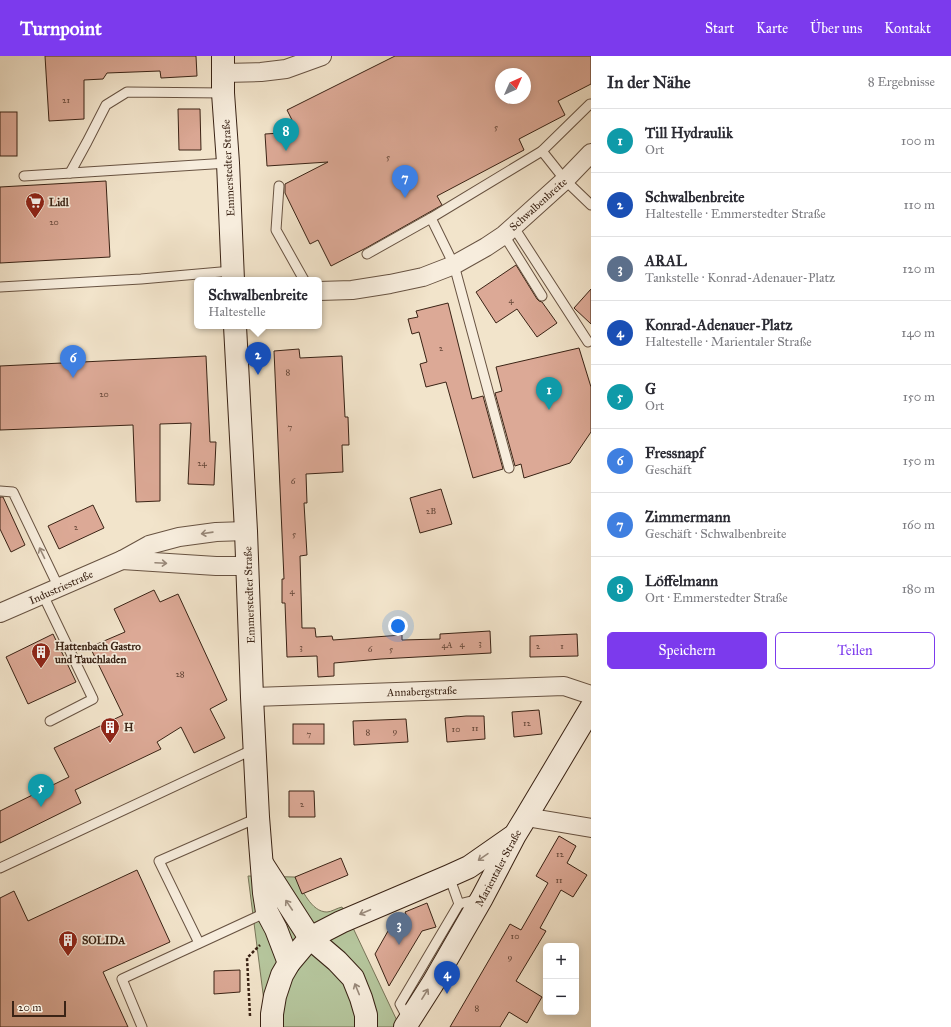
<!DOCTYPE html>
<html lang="de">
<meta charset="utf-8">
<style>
:root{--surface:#fff;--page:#f7f7f7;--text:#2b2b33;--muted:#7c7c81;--line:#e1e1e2;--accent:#7c3aed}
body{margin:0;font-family:"IM FELL Great Primer",serif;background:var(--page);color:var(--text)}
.controls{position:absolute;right:12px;bottom:12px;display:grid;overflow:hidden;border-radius:6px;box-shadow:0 2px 10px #0003}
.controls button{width:36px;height:36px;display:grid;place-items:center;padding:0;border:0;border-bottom:1px solid var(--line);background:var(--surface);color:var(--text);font:20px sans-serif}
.compass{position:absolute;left:495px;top:12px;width:36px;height:36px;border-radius:50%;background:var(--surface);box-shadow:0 2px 10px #0003;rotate:45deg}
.scale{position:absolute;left:12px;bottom:10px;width:54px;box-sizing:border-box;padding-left:4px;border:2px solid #3a2315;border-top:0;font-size:11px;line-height:14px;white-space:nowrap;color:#3a2315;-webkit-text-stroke:3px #f7eddd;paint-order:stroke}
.you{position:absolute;left:398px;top:570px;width:14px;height:14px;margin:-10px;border:3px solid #fff;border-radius:50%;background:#1a73e8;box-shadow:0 0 0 6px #1a73e833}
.badge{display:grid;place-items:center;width:26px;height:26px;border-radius:50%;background:var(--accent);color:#fff;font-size:13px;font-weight:700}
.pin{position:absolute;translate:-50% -33px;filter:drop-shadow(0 1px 2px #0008)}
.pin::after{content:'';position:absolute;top:21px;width:14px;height:12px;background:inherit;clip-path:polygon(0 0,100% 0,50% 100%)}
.popup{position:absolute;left:194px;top:221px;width:128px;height:52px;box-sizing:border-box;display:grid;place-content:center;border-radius:6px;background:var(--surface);filter:drop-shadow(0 1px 3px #0005);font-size:13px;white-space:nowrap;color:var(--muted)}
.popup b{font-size:15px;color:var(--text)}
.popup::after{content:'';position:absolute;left:50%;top:100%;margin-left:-8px;border:8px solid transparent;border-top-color:var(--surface)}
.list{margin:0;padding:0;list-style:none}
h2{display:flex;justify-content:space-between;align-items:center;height:52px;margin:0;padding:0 16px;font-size:17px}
h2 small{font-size:13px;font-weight:400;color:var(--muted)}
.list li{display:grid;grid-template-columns:26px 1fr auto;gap:12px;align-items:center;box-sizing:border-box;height:64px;padding:0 16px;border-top:1px solid var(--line)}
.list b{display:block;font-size:15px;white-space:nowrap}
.list p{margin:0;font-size:13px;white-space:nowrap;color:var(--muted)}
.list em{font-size:13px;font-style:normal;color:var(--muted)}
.actions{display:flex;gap:8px;padding:12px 16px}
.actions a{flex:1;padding:9px 0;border:1px solid var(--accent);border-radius:6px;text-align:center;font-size:14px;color:var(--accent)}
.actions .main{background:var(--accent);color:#fff}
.map{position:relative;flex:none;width:591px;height:971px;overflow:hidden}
header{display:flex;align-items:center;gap:24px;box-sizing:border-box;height:56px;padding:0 20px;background:var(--accent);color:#fff}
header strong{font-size:19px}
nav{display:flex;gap:22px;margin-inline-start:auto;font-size:14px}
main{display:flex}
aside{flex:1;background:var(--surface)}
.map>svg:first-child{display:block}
.green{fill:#b5c59c;stroke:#787458}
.building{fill:#dca996;stroke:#3a2315;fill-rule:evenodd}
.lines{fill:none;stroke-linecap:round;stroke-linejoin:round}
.lane-casing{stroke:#685342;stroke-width:11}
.street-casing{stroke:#685342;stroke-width:20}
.secondary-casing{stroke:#3a2315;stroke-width:24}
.path{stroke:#3a2315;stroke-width:2.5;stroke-dasharray:3 2;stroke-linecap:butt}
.lane{stroke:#f7eddd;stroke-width:9}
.street{stroke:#f7eddd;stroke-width:18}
.secondary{stroke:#f7eddd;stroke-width:22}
.oneway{stroke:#988879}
.labels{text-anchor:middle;stroke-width:3.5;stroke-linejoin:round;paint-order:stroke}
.number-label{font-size:9px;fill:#624435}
.street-label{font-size:11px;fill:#3a2315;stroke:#f7eddd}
.poi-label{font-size:11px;font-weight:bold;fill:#3a2315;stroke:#f7eddd;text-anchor:start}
</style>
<header>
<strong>Turnpoint</strong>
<nav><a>Start</a><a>Karte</a><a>Über uns</a><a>Kontakt</a></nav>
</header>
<main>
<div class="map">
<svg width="591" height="971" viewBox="0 0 591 971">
<rect width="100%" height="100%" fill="#f2e4cb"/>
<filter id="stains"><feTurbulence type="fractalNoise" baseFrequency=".005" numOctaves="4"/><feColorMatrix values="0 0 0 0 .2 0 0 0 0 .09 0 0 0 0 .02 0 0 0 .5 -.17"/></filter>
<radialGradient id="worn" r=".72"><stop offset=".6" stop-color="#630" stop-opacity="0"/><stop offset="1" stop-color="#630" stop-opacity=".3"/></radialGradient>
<!-- green -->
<path class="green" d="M 248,820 L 295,821 C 302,833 311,856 327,856 C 331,856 337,852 342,851 L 354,874 L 400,971 L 264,971 L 265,953 Z"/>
<!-- building -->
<g class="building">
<path d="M 45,0 L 196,0 L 197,20 L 161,22 L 160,15 L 107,17 L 103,23 L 84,24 L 84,63 L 49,65 Z"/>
<path d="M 395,0 L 591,0 L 591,28 L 558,45 L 565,59 L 519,83 L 524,94 L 437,140 L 442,149 L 366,192 L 331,210 L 318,184 L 310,188 L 285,137 L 285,128 L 328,106 L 267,110 L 265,78 L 298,76 L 287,54 ZM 501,18 L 525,18 L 525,42 L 501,42 Z"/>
<path d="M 178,53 L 200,53 L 201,94 L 179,94 Z"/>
<rect x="0" y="56" width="17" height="44"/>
<path d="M 106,125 L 110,201 L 0,207 L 0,131 Z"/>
<path d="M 516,209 L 537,243 L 539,245 L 542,246 L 557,267 L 537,281 L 517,253 L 496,267 L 476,236 Z"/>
<path d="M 591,233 L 591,268 L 574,252 Z"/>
<path d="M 448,247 L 472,343 L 483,340 L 503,413 L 473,422 L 446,326 L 426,331 L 420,308 L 427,306 L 419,276 L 412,278 L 408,263 L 418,261 L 416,255 Z"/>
<path d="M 579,292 L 591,331 L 591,376 L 570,407 L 524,422 L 521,408 L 515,410 L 495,337 L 502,335 L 496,311 Z"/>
<path d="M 299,293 L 300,302 L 342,300 L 345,361 L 348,361 L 349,389 L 342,389 L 343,416 L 306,418 L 307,447 L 304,447 L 307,499 L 300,500 L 302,572 L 315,572 L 316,581 L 332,580 L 333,584 L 402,579 L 402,584 L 440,583 L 440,578 L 490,575 L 491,597 L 381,603 L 334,607 L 334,620 L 318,621 L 317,600 L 287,601 L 285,547 L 282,547 L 282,523 L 284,523 L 274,295 Z"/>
<path d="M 206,300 L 210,386 L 216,386 L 214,429 L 188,428 L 191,367 L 160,368 L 160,445 L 136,446 L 133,369 L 0,374 L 0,310 Z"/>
<path d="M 441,433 L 452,468 L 420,477 L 410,442 Z"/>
<path d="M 0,441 L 3,441 L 25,489 L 11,496 L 0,473 Z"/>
<path d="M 93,449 L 104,472 L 59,493 L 48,470 Z"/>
<path d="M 154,534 L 160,546 L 178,538 L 227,644 L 210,653 L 225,682 L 194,697 L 181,671 L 157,686 L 161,693 L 75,734 L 81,747 L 0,787 L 0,755 L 69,721 L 54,692 L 123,659 L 90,591 L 125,576 L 114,553 Z"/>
<path d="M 53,578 L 76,626 L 28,648 L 6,601 Z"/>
<path d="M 577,578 L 578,600 L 530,601 L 530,580 Z"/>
<path d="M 539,654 L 542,678 L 514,681 L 512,656 Z"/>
<path d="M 466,660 L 484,660 L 485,683 L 447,686 L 445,662 Z"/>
<path d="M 406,663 L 408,686 L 354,689 L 353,665 Z"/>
<rect x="293" y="668" width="31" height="20"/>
<path d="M 289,735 L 314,735 L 315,761 L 289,761 Z"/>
<path d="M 559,780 L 576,790 L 567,807 L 587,819 L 573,841 L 561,834 L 540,872 L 546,875 L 516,925 L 542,941 L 527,967 L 509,956 L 500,971 L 450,971 L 510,868 L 521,874 L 548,827 L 536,820 Z"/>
<path d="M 341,802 L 348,819 L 302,838 L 295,821 Z"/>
<path d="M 137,814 L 170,886 L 103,916 L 128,971 L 0,971 L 0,842 L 14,835 L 28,865 Z"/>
<path d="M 427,847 L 436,871 L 422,875 L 389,930 L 375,898 L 388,875 L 410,867 L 405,856 Z"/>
<path d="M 240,914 L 240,936 L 214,938 L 214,915 Z"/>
</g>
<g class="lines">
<!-- lane casing -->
<g class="lane-casing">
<g id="lane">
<path d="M 542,95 L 565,124 L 591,149"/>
<path d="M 70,117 L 87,86 L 106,49 L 127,36 L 223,37"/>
<path d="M 24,120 L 228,107"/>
<path d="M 279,130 L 276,174 L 304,224"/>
<path d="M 431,162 L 454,209 L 509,412"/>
<path d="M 513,170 L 588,286"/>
<path d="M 504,179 L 542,240"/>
<path d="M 367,198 L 431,162 L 542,95 L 590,48"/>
<path d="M 0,231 L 141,223 L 232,215"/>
<path d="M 0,435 L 13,436 L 59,532"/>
<path d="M 43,539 L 93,643 L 50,665"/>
<path d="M 0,812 L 254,693"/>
<path d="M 449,820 L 459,848"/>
<path d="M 199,887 L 159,805 L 257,762"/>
<path d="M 408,963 L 400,948 L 459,848 L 479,843"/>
<path d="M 142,971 L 122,923 L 267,856"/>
</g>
</g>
<!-- street casing -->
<g class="street-casing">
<g id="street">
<path d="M 224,17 L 261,16 L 286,13 L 322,0"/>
<path d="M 319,235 L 352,234 L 390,228 L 423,221 L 454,209 L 486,191 L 504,179 L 565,124 L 591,97"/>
<path d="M 122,504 L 216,510 L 248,510"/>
<path d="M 0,557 L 122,504 L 149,489 L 179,481 L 216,476 L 246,475"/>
<path d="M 252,641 L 564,630 L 591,639"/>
<path d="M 526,761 L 591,772"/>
</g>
</g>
<!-- secondary casing -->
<g class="secondary-casing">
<g id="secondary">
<path d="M 223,0 L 223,37 L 228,107 L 233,224"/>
<path d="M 235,270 L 246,475 L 252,641 L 258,761 L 264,837 L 267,856 L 276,873 L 289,907"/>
<path d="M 263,809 L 310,882 L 337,905 L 353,922 L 361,942 L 366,959 L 366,971"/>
<path d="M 272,971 L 272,958 L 275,940 L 282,919 L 289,907 L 310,882 L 341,866 L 449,820 L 469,811 L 512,781"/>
<path d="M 405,971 L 433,927 L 482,842 L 515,779 L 526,761 L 591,652"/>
</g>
</g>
<!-- path -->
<path class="path" d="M 250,960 L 247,902 L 260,889"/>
<!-- lane -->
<use href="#lane" class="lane"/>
<!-- street -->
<use href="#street" class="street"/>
<!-- secondary -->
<use href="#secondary" class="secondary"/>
</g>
<!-- one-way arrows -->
<defs><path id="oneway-shaft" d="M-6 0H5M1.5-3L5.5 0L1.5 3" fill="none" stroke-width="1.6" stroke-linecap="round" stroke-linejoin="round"/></defs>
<g class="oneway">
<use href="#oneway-shaft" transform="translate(207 477) rotate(172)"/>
<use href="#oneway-shaft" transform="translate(42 497) rotate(-116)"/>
<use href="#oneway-shaft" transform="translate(161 507) rotate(3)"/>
<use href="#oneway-shaft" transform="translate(483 801) rotate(145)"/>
<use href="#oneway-shaft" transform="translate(289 849) rotate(-124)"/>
<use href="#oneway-shaft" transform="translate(365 856) rotate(157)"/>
<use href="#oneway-shaft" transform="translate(357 933) rotate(-112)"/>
<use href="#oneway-shaft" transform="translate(425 938) rotate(-58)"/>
</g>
<!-- icons -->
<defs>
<g id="supermarket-pin" transform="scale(1)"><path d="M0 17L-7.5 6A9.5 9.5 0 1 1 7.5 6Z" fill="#8f2418" stroke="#f7eddd"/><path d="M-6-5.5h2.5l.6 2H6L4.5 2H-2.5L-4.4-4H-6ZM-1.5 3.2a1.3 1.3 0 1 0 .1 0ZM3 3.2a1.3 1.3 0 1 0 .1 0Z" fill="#fff"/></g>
<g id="building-pin" transform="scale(1)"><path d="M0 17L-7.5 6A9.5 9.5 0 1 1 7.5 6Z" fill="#8f2418" stroke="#f7eddd"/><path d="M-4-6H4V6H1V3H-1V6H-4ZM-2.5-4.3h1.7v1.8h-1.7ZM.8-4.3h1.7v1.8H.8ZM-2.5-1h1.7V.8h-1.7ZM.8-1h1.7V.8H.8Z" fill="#fff"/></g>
</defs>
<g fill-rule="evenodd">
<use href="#supermarket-pin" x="35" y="146"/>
<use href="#building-pin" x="41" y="596"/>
<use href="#building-pin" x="110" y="671"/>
<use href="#building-pin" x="68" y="884"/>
</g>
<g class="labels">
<!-- number labels -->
<g class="number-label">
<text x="66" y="47">21</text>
<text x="496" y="74">5</text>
<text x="388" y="104">5</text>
<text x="54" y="169">20</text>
<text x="511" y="247">4</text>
<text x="441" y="295">2</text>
<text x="288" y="319">8</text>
<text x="104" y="341">20</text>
<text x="290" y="374">7</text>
<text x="202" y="410">24</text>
<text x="293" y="428">6</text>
<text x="431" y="458">2B</text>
<text x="76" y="474">2</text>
<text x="294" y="481">5</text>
<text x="292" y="538">4</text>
<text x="480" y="590">3</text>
<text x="462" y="591">4</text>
<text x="447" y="592">4A</text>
<text x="538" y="593">2</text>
<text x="562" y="593">1</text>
<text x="301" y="594">3</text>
<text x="370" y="596">6</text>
<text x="391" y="596">5</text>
<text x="180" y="621">28</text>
<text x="527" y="670">12</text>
<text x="475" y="675">11</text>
<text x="456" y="676">10</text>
<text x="395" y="678">9</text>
<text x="368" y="679">8</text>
<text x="309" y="681">7</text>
<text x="302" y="751">2</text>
<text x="560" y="801">12</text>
<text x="559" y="827">11</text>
<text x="515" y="883">10</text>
<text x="510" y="904">9</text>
<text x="477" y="955">8</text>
</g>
<!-- street labels -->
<g class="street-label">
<text transform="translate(228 112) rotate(-93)" y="4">Emmerstedter Straße</text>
<text transform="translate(538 148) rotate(-42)" y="4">Schwalbenbreite</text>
<text transform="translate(61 531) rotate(-24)" y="4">Industriestraße</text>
<text transform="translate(249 539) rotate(-92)" y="4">Emmerstedter Straße</text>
<text transform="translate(422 635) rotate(-2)" y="4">Annabergstraße</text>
<text transform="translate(498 812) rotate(-62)" y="4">Marientaler Straße</text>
</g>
<!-- poi labels -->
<g class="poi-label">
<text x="49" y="150">Lidl</text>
<text x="55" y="594">Hattenbach Gastro<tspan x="55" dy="13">und Tauchladen</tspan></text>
<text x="124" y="675">H</text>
<text x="82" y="888">SOLIDA</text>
</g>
</g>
<rect width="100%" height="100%" filter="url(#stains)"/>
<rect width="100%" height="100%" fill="url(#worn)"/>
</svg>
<div class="controls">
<button>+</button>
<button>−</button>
</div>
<svg class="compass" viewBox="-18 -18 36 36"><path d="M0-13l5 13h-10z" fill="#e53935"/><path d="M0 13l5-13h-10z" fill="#7c7c81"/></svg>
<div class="scale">20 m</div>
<div class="you"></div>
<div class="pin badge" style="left:549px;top:354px;background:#0f9aa8">1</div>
<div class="pin badge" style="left:258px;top:319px;background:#1a4fb4">2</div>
<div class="popup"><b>Schwalbenbreite</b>Haltestelle</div>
<div class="pin badge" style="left:399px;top:889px;background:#5c6f8a">3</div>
<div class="pin badge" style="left:447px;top:938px;background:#1a4fb4">4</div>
<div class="pin badge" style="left:41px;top:751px;background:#0f9aa8">5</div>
<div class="pin badge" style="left:73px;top:322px;background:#3f7fe0">6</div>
<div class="pin badge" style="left:405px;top:142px;background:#3f7fe0">7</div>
<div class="pin badge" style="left:286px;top:95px;background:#0f9aa8">8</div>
</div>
<aside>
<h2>In der Nähe<small>8 Ergebnisse</small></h2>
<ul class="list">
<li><span class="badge" style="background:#0f9aa8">1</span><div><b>Till Hydraulik</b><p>Ort</p></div><em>100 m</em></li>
<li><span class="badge" style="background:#1a4fb4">2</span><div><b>Schwalbenbreite</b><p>Haltestelle · Emmerstedter Straße</p></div><em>110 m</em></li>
<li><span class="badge" style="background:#5c6f8a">3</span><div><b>ARAL</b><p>Tankstelle · Konrad-Adenauer-Platz</p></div><em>120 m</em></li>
<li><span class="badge" style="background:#1a4fb4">4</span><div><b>Konrad-Adenauer-Platz</b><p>Haltestelle · Marientaler Straße</p></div><em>140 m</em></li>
<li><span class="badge" style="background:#0f9aa8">5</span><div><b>G</b><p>Ort</p></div><em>150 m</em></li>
<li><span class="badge" style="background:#3f7fe0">6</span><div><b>Fressnapf</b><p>Geschäft</p></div><em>150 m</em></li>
<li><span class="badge" style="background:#3f7fe0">7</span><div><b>Zimmermann</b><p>Geschäft · Schwalbenbreite</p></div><em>160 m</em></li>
<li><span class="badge" style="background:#0f9aa8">8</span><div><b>Löffelmann</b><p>Ort · Emmerstedter Straße</p></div><em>180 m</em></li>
</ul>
<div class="actions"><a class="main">Speichern</a><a>Teilen</a></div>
</aside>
</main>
